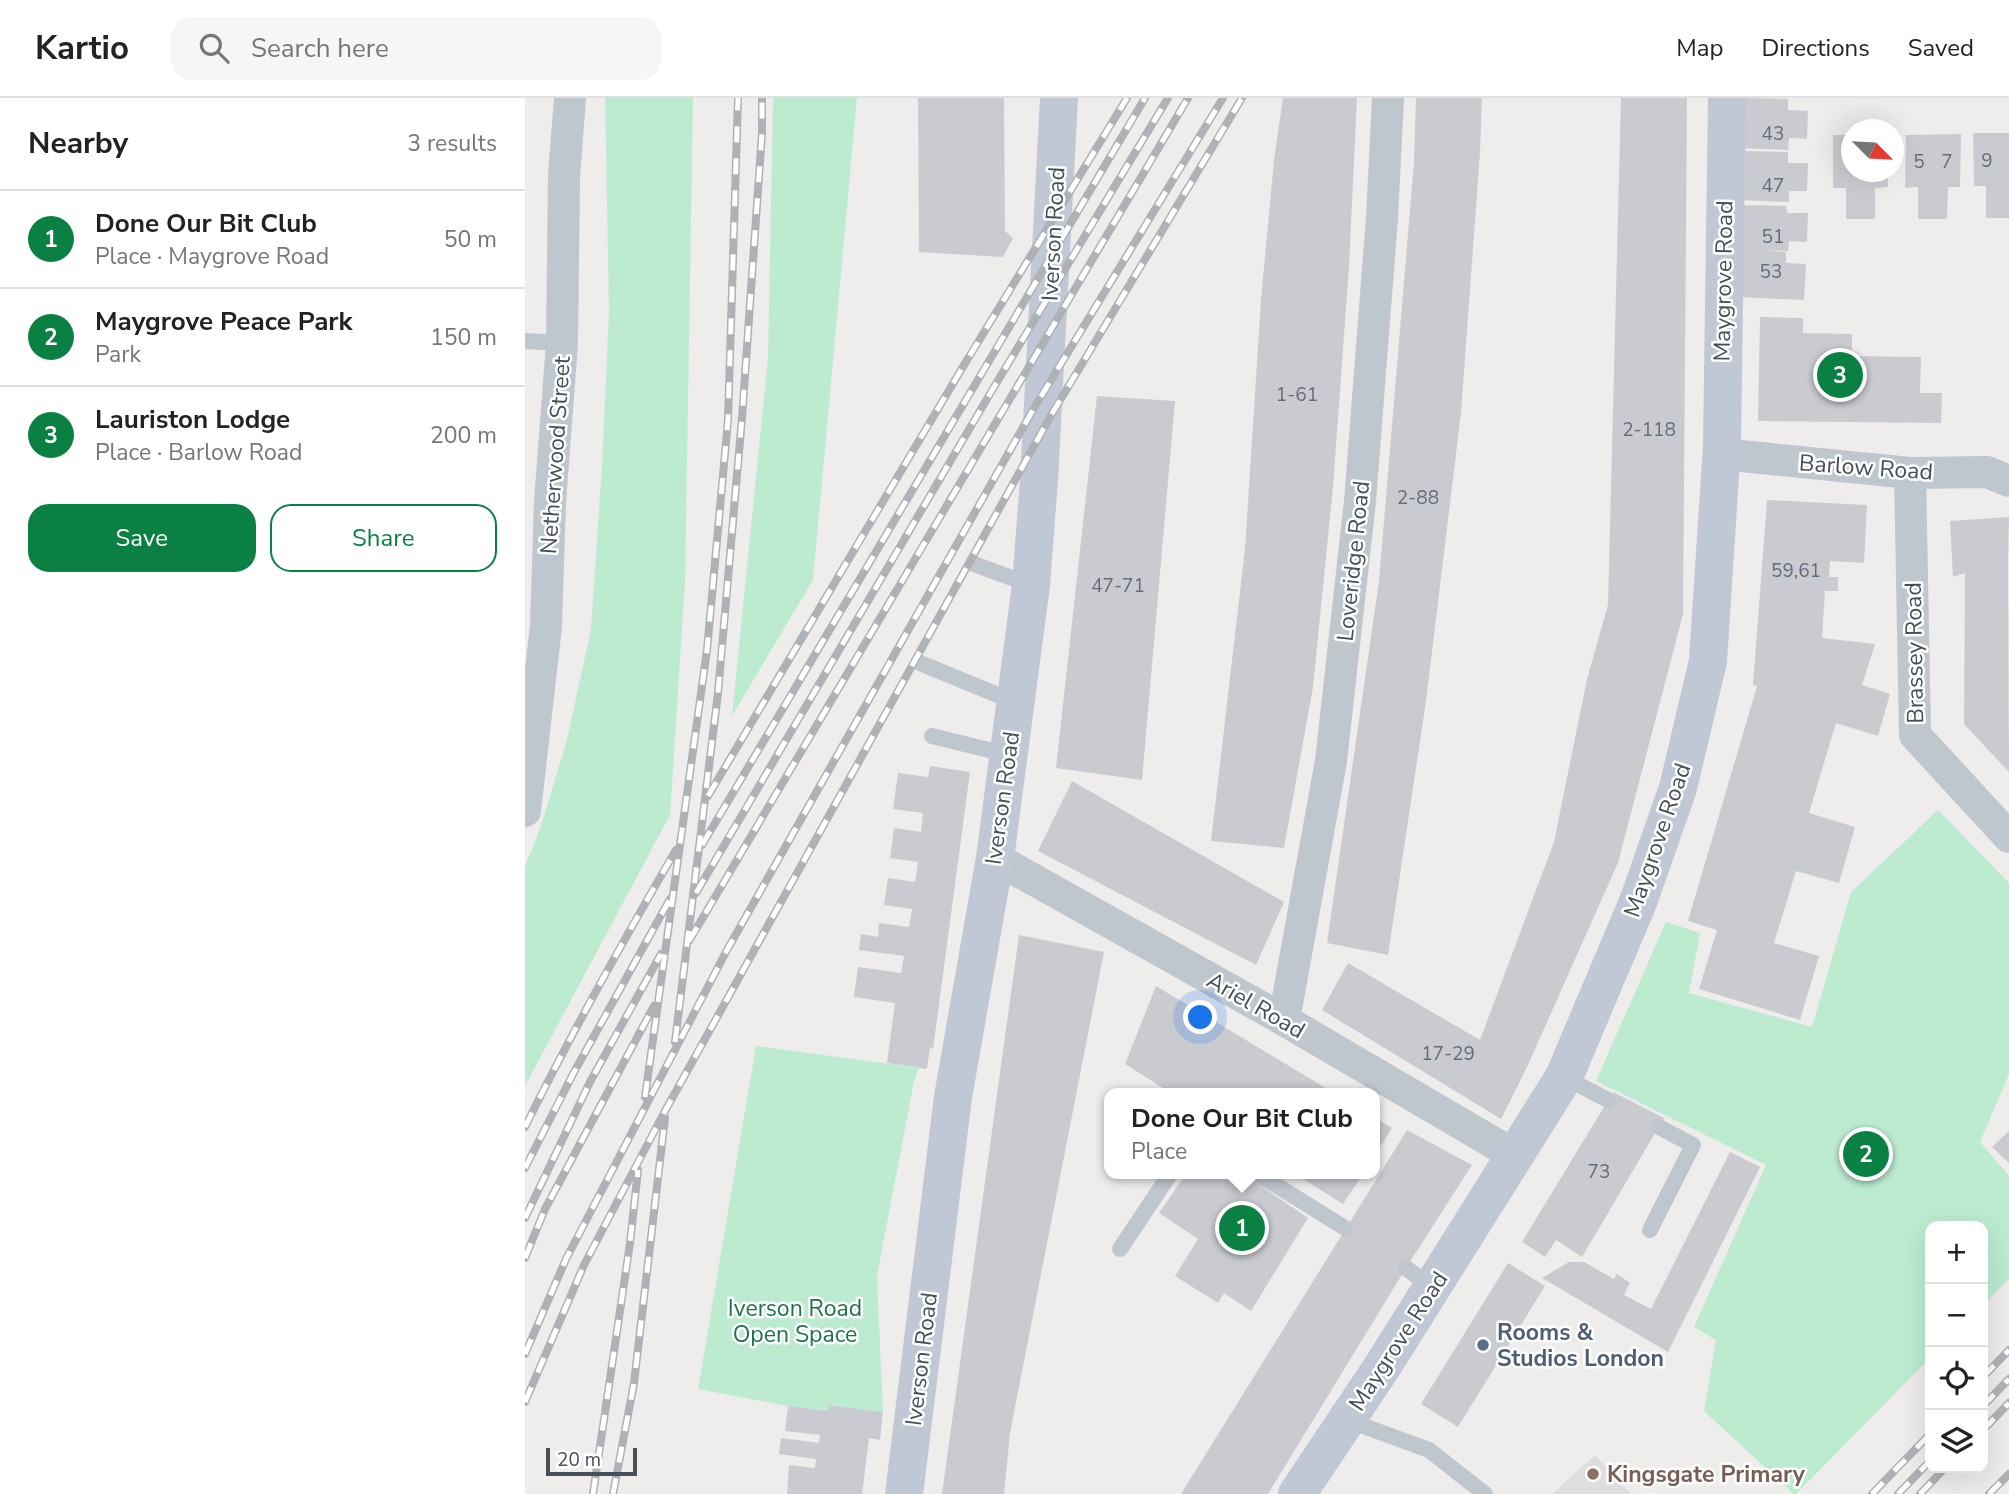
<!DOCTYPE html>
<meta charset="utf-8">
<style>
:root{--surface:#fff;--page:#f6f6f6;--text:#222;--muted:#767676;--line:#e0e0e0;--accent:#0b8043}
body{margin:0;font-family:"Nunito Sans",sans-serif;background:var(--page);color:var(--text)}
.controls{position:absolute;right:21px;bottom:21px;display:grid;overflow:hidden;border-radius:14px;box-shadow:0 7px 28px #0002}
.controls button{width:63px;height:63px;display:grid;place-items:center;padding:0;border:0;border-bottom:2px solid var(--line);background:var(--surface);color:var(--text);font:35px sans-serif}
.compass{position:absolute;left:1316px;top:21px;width:63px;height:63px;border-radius:50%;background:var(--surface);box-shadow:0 7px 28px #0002;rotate:114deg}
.scale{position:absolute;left:21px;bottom:18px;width:91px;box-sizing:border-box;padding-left:7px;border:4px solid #464e58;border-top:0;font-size:19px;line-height:24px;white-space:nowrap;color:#464e58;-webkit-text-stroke:5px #fff;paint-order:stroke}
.you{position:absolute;left:676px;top:920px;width:24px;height:24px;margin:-18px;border:5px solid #fff;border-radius:50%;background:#1a73e8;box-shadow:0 0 0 10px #1a73e833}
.badge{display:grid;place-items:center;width:46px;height:46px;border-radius:50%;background:var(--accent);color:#fff;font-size:23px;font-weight:700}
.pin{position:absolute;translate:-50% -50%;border:4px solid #fff;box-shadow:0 2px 7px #0006}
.popup{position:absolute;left:579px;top:990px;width:276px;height:91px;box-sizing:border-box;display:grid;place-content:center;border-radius:14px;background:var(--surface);filter:drop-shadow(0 2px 5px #0005);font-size:23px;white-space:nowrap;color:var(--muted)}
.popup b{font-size:26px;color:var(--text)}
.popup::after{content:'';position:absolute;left:50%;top:100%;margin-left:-14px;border:14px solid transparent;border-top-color:var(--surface)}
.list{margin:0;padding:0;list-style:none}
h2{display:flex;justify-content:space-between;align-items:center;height:91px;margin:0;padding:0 28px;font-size:30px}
h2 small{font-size:23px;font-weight:400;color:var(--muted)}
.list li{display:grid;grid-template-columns:46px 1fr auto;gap:21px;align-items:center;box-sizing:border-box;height:98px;padding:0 28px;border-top:2px solid var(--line)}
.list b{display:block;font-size:26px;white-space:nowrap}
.list p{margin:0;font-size:23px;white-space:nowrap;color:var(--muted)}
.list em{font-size:23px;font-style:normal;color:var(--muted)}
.actions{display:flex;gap:14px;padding:21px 28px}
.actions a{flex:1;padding:16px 0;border:2px solid var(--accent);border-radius:21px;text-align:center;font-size:24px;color:var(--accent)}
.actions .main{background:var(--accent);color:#fff}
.icon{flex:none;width:38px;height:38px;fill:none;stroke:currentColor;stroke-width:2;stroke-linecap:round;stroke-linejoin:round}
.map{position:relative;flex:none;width:1484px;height:1396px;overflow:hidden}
header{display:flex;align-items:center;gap:42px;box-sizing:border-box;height:98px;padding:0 35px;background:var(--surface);border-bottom:2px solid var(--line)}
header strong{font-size:33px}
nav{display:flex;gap:38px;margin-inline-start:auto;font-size:24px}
.search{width:490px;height:63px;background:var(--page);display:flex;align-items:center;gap:18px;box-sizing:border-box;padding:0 24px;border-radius:21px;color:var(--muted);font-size:26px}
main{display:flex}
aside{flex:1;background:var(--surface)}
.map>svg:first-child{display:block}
.education{fill:#e0dddd}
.green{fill:#bcebd0}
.building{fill:#cacbd1}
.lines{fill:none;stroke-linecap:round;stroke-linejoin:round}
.lane{stroke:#bec6ce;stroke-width:16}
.street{stroke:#bec6ce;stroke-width:32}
.secondary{stroke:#bfc8d4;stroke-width:38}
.rail-casing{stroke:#aeb1b6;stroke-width:8}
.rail{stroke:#fff;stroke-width:5;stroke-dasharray:16;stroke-linecap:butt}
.service-dot{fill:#5c6f8a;stroke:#fff;stroke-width:2.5}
.education-dot{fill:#8d6e63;stroke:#fff;stroke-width:2.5}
.labels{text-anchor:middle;stroke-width:5;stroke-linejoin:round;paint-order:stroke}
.number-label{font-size:19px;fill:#676d76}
.street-label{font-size:23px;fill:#464e58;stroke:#fff}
.park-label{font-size:23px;fill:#1c734b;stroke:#fff}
.service-label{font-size:23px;font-weight:bold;fill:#4e5e75;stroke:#fff;text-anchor:start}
.education-label{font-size:23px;font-weight:bold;fill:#785e54;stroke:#fff;text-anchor:start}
</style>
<header>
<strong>Kartio</strong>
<div class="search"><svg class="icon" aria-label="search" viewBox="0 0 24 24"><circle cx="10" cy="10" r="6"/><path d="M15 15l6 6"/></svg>Search here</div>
<nav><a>Map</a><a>Directions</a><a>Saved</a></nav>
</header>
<main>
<aside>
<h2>Nearby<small>3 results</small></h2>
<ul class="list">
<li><span class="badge">1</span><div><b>Done Our Bit Club</b><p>Place · Maygrove Road</p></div><em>50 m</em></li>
<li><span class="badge">2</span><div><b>Maygrove Peace Park</b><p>Park</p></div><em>150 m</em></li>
<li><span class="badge">3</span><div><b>Lauriston Lodge</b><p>Place · Barlow Road</p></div><em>200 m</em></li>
</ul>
<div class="actions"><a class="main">Save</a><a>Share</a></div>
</aside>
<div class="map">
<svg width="1484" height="1396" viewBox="0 0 1484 1396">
<rect width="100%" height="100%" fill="#efecec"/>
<!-- education -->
<path class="education" d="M 1070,1357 L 1106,1396 L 1027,1396 Z"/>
<!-- green -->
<g class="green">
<path d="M 80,0 L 168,0 L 160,485 L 145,717 L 0,988 L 0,769 L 16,728 L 42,642 L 66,531 L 77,368 L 84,214 Z"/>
<path d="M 248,0 L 332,0 L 288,482 L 207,618 L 243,260 Z"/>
<path d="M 1413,712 L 1484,785 L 1484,976 L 1455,1044 L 1484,1078 L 1484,1181 L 1458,1207 L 1458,1128 L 1405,1128 L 1405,1260 L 1271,1396 L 1269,1396 L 1179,1313 L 1191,1242 L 1169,1229 L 1241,1067 L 1071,983 L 1141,824 L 1175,835 L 1164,895 L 1287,929 L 1326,794 Z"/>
<path d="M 231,948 L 394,970 L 389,983 L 352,1178 L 358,1314 L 304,1307 L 303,1313 L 263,1308 L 173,1291 Z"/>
</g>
<!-- building -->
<g class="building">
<path d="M 393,0 L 479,0 L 480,133 L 488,140 L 478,159 L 394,154 Z"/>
<path d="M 758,0 L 832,0 L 824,168 L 808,389 L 788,589 L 759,750 L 686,743 L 720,451 L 736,202 L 749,62 Z"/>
<path d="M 891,0 L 957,0 L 955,54 L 936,315 L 901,603 L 863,857 L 802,845 L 854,483 L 889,64 Z"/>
<path d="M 1096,0 L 1162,0 L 1158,516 L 1093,765 L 1002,969 L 976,1021 L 797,912 L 823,865 L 955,942 L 1029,744 L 1062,581 L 1083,507 Z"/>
<path d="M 1215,0 L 1263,1 L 1263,12 L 1283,13 L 1282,41 L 1264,40 L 1263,52 L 1213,50 Z"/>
<path d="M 1448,35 L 1484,35 L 1484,120 L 1461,120 L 1461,88 L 1449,88 Z"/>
<path d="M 1436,36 L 1435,89 L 1423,89 L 1422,121 L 1393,121 L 1393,89 L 1380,90 L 1381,37 Z"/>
<path d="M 1308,37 L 1326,37 L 1326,74 L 1363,74 L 1363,89 L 1350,90 L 1350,121 L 1321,121 L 1321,90 L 1308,90 Z"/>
<path d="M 1215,53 L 1263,54 L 1263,65 L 1283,65 L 1282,93 L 1264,93 L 1264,104 L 1213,102 Z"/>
<path d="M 1215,107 L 1261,108 L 1262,115 L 1283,115 L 1282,144 L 1264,143 L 1263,153 L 1238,152 L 1261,154 L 1261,165 L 1281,166 L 1279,202 L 1211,199 Z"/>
<path d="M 1235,219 L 1278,220 L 1278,235 L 1327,236 L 1327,258 L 1396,259 L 1395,295 L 1417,295 L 1416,325 L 1233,323 Z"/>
<path d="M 572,298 L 650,303 L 617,682 L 531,670 Z"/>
<path d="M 1242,402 L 1342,407 L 1339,465 L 1305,463 L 1304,479 L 1313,479 L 1313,493 L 1300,493 L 1297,540 L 1350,546 L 1337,587 L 1365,596 L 1353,638 L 1311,625 L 1284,715 L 1330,729 L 1314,785 L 1271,773 L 1249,845 L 1294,858 L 1275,922 L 1174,891 L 1192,832 L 1163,823 L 1232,588 L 1228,587 Z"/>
<path d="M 1484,419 L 1483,464 L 1484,674 L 1439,626 L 1440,475 L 1428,479 L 1425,423 Z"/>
<path d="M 405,668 L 445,674 L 408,951 L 405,950 L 402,971 L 362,965 L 370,905 L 329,899 L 333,869 L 376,875 L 379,858 L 334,852 L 336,836 L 353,839 L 354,825 L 384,829 L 387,811 L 359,807 L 363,780 L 390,784 L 393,764 L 365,760 L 369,730 L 396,734 L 398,715 L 368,711 L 373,675 L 403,679 Z"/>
<path d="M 547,683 L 759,804 L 731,867 L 513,753 Z"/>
<path d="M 494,837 L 579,854 L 485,1335 L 479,1396 L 417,1396 Z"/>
<path d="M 631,888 L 809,995 L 646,995 L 600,966 Z"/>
<path d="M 1088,994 L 1139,1020 L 1057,1159 L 1031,1142 L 1020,1159 L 997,1144 Z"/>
<path d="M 850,1020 L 867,1030 L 850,1057 Z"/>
<path d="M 882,1032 L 947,1067 L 881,1170 L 743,1396 L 656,1396 Z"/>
<path d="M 1484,1033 L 1484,1065 L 1467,1049 Z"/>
<path d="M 1205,1054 L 1235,1069 L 1143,1254 L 1017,1180 L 1044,1164 L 1059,1164 L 1089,1181 L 1092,1176 L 1105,1185 L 1099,1197 L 1126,1211 Z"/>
<path d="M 661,1076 L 719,1076 L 783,1120 L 726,1213 L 699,1195 L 693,1205 L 650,1178 L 673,1141 L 634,1115 Z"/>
<path d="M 770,1076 L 838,1076 L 818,1106 Z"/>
<path d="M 983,1165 L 1020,1188 L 933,1329 L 896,1306 Z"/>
<path d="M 304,1307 L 358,1314 L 355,1342 L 344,1340 L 337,1396 L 262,1396 L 264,1367 L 290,1370 L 291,1361 L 254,1356 L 256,1340 L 294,1345 L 295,1337 L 260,1333 L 263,1308 L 303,1313 Z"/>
</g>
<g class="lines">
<!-- lane -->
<g class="lane">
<path d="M 0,243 L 37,245"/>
<path d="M 449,466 L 506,487"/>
<path d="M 395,565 L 490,604"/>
<path d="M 407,638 L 484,657"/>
<path d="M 1039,979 L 1083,1002"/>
<path d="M 733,1076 L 820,1130"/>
<path d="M 1125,1132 L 1168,1047 L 1134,1029"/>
<path d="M 595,1151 L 645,1076"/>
<path d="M 881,1170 L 908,1190"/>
<path d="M 822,1322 L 904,1352 L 960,1396"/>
</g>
<!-- street -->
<g class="street">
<path d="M 1196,356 L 1385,375 L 1462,374 L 1484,383"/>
<path d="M 1385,375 L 1390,637 L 1484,739"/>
<path d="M 0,713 L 21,528 L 25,404 L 37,245 L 39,78 L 45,0"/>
<path d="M 470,760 L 759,922 L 991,1058"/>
<path d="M 759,922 L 806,663 L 835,403 L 857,120 L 863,0"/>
</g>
<!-- secondary -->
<g class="secondary">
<path d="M 379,1396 L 428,999 L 470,760 L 506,487 L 514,382 L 534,0"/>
<path d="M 772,1396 L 857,1269 L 1039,979 L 1113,804 L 1153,690 L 1183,563 L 1197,347 L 1202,0"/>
</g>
<!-- rail casing -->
<g class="rail-casing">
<g id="rail">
<path d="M 183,698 L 436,272 L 602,0"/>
<path d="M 177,747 L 620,0"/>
<path d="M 171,795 L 469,289 L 643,0"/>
<path d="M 164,843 L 663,0"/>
<path d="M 150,944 L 193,595 L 217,320 L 237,35 L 237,0"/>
<path d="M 120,999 L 182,552 L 203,322 L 213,0"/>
<path d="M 0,1029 C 47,934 98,843 151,752"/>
<path d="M 0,1070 L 48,976 L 145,801"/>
<path d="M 0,1120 L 65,984 L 136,856"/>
<path d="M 0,1160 L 20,1111 L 129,908"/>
<path d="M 0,1256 L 41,1161 L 202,852 L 509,310 L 698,0"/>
<path d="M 1458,1279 L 1484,1252"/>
<path d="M 0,1304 L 59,1167 L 140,1013 L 525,319 L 717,0"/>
<path d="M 1458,1308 L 1484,1281"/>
<path d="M 1458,1332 L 1484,1305"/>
<path d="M 68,1396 L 105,1145 L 113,1072"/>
<path d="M 88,1396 L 109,1285 L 140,1020"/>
<path d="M 1347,1396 L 1405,1336"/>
<path d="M 1373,1396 L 1405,1363"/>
<path d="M 1395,1396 L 1420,1370"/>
<path d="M 1464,1396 L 1484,1376"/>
</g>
</g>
<!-- rail -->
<use href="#rail" class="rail"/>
</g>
<!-- markers -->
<circle class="service-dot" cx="958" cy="1247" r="7"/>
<circle class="education-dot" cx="1068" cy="1376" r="7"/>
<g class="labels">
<!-- number labels -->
<g class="number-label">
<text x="1248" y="42">43</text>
<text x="1462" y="69">9</text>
<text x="1394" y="70">5</text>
<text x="1422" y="70">7</text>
<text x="1248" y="94">47</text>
<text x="1248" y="145">51</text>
<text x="1246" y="180">53</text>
<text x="772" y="303">1-61</text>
<text x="1124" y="338">2-118</text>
<text x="893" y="406">2-88</text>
<text x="1271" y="479">59,61</text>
<text x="593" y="494">47-71</text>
<text x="923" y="962">17-29</text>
<text x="1074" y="1080">73</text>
</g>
<!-- street labels -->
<g class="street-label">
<text transform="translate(528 136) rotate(-87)" y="8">Iverson Road</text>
<text transform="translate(1198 183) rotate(-89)" y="8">Maygrove Road</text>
<text transform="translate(30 357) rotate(-86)" y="8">Netherwood Street</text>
<text transform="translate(1341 369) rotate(4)" y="8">Barlow Road</text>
<text transform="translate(828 463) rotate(-84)" y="8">Loveridge Road</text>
<text transform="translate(1389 555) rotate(-91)" y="8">Brassey Road</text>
<text transform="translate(477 700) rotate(-82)" y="8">Iverson Road</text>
<text transform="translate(1132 742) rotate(-71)" y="8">Maygrove Road</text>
<text transform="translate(731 907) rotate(30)" y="8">Ariel Road</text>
<text transform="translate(873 1243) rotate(-57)" y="8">Maygrove Road</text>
<text transform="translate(396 1261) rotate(-83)" y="8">Iverson Road</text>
</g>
<!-- park labels -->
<g class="park-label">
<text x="270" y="1218">Iverson Road<tspan x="270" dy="26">Open Space</tspan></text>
</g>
<!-- service labels -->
<g class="service-label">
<text x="972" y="1242">Rooms &amp;<tspan x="972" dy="26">Studios London</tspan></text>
</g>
<!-- education labels -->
<g class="education-label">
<text x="1082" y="1384">Kingsgate Primary</text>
</g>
</g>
</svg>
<div class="controls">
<button>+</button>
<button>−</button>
<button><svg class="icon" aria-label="locate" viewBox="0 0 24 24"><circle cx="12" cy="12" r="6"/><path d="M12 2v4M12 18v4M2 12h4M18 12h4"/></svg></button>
<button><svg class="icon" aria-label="layers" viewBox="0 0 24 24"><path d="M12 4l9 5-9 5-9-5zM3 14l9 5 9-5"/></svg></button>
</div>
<svg class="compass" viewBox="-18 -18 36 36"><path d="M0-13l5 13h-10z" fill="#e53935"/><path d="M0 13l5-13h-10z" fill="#767676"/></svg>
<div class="scale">20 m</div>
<div class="you"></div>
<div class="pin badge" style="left:717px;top:1130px">1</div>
<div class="popup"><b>Done Our Bit Club</b>Place</div>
<div class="pin badge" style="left:1341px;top:1056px">2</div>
<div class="pin badge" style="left:1315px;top:277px">3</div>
</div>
</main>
